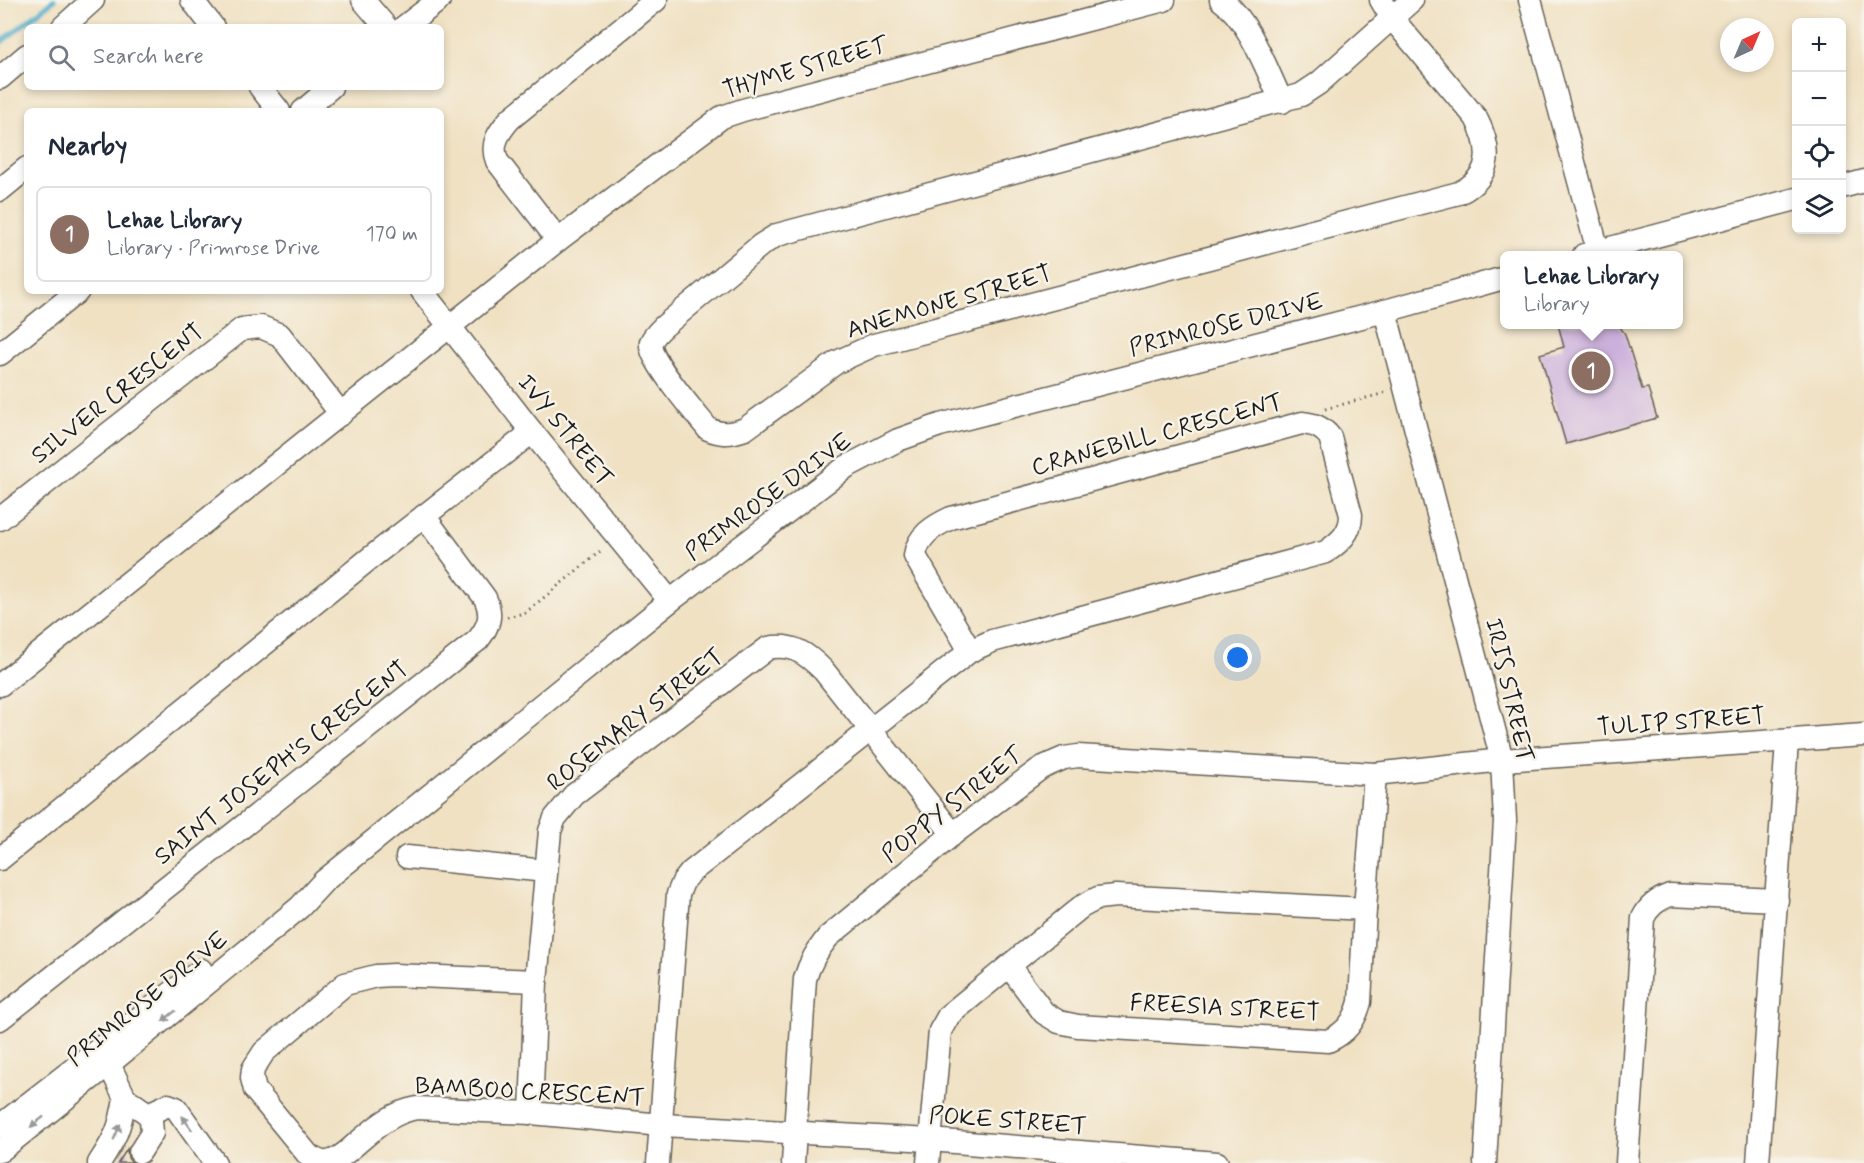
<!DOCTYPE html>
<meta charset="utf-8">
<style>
:root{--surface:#fff;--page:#f6f6f7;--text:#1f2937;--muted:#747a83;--line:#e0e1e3;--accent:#1f6fb2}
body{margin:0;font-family:Mynerve,sans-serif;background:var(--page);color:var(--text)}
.controls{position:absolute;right:18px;top:18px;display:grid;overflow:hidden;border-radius:9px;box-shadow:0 3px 9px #0003}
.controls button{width:54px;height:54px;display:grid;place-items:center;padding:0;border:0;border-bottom:2px solid var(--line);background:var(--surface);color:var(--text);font:30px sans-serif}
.compass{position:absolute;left:1720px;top:18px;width:54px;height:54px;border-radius:50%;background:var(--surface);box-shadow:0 3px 9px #0003;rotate:44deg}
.you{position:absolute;left:1238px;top:658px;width:21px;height:21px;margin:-15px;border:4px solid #fff;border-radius:50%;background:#1a73e8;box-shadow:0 0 0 9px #1a73e833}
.badge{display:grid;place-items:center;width:39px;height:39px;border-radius:50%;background:var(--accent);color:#fff;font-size:20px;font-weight:700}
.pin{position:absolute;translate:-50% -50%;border:3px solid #fff;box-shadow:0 2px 6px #0006}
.popup{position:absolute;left:1500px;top:251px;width:183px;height:78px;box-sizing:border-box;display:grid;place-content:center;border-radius:9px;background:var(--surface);filter:drop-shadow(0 2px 4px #0005);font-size:20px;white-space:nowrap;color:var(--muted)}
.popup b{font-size:22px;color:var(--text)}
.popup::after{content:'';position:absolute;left:50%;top:100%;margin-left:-12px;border:12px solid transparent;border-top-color:var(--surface)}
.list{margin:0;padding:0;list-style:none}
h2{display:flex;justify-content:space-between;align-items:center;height:78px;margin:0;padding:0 24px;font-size:26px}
h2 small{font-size:20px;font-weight:400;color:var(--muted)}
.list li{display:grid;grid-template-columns:39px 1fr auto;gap:18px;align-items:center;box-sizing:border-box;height:96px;margin:0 12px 12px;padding:0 12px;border:2px solid var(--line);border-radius:9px}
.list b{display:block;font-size:22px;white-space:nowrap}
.list p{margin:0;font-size:20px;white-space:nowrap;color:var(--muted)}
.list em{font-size:20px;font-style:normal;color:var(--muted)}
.icon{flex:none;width:33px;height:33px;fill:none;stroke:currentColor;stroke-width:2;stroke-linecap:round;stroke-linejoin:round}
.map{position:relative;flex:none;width:1864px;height:1163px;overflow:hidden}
.search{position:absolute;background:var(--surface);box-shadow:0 3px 9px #0003;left:24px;top:24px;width:420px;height:66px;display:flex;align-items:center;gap:15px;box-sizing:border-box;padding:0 21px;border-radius:9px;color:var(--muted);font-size:22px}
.panel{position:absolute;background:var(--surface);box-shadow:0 3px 9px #0003;left:24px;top:108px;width:420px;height:186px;border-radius:9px}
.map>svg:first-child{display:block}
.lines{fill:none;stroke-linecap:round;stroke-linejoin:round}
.stream{stroke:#4cadcb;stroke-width:5}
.building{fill:#ccb0dc}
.minor-casing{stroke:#666156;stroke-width:25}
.path{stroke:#666156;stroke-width:3;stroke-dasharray:1.5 4.5;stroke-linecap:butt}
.minor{stroke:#fff;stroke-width:22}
.oneway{fill:#999}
.labels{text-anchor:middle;stroke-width:5;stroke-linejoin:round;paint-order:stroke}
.street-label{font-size:24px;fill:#1c1c1c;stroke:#f7f3e8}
</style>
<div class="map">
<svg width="1864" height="1163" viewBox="0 0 1864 1163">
<rect width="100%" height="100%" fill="#f7f3e8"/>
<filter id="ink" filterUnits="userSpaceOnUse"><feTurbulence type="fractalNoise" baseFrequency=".0167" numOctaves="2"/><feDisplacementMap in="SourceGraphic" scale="12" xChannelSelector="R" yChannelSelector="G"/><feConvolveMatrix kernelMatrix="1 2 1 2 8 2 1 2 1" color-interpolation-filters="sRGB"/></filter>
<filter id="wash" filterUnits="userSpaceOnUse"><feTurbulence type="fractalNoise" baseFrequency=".008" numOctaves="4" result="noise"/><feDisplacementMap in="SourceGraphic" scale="24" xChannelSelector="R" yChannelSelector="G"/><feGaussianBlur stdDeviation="1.35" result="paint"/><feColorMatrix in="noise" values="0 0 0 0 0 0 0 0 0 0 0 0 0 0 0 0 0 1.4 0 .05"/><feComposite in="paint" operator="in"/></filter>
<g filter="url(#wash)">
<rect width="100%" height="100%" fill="#f0e1c3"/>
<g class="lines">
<!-- stream -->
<path class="stream" d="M 0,43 L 54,0"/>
</g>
<g id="blocks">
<!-- building -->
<g class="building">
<path d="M 1558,324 L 1618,324 L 1625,334 L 1642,389 L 1648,388 L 1657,418 L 1566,444 L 1540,354 L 1564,347 Z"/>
<path d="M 127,1149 L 128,1158 L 132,1163 L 118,1163 Z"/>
</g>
</g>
</g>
<g filter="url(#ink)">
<use href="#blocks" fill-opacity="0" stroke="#666156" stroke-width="1.5"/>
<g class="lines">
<!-- minor casing -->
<g class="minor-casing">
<g id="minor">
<path d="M 192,0 L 213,27"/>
<path d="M 363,0 L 386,27"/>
<path d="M 1221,0 C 1249,19 1267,71 1282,102"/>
<path d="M 1381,0 L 1391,17 L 1476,118 C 1492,149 1493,176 1459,193 L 874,345 L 837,362 L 745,429 C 731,434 722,435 708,429 C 697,415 647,358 651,342 C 653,337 659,331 663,327 L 761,245 L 777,235 L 1301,95 L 1319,83 L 1412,0"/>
<path d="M 1530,0 L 1598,251"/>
<path d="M 63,27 L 93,0"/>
<path d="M 404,27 L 439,0"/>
<path d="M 0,78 L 27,55"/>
<path d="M 260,87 L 279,111"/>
<path d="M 303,111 L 331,87"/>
<path d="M 1842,187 L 1864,181"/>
<path d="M 0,190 L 27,168"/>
<path d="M 558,240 L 497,161 C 490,144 499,132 510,119 L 656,0"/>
<path d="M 1584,255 L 1796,199"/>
<path d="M 422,291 L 532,432 L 670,601"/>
<path d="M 1385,311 L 1502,760 L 1505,821 L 1485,1163"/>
<path d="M 0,354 L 78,291"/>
<path d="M 0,519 L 242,329 L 261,327 L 280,335 L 341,414"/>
<path d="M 0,685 L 558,240 L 722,117 L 743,110 L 1164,0"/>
<path d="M 407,857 L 546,871"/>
<path d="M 0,859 L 369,559 L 532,432"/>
<path d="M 1009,966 L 1044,1013 L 1059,1022 L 1078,1026 L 1328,1041 C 1346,1033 1355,1021 1360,1002 L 1365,909 L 1375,774"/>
<path d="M 536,981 L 394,975 L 376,976 L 345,984 L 264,1052 L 253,1069 L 252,1078 L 255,1090 L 309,1156 C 315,1159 321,1163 327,1162 C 338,1161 348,1151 356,1144 C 374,1129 392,1112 417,1108 L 531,1113 L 662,1125 L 930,1140 L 1217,1163"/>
<path d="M 0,1019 L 478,640 C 489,626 493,615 485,598 L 424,516"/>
<path d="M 109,1064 L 125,1098 L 148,1114 L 151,1120 L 152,1133 L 140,1152"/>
<path d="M 531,1113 L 536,981 L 550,831 L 555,818 L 574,795 L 768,648 C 793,643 807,654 824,671 L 953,834"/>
<path d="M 148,1114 L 168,1105 L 176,1108 L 215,1163"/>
<path d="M 0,1126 L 201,970"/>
<path d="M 0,1151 L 109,1064 L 300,907 L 324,881 L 670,601 L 846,467 L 898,440 L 940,425 L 1385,311 L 1504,278"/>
<path d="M 99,1163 C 116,1137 120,1129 125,1098"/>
<path d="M 658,1163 L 678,894 L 683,882 L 691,872 L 970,651 L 992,641 L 1326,552 C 1340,542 1351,533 1351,515 L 1330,437 C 1322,427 1314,424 1302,423 L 951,518 C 934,526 917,536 915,556 L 970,651"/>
<path d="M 793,1163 L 805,979 C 810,962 817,951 828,937 L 953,834 L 1041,768 L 1064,758 L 1078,756 L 1375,774 L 1502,760 L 1864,735"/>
<path d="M 928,1163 L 940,1031 L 949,1015 L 1081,907 L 1098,898 L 1116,896 L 1365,909"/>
<path d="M 1627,1163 L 1643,918 C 1649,906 1657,900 1670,895 L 1777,900"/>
<path d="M 1758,1163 L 1787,741"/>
</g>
</g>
<!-- path -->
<g class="path">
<path d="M 1325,409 L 1385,393"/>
<path d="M 507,617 L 525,613 L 603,549"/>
</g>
<!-- minor -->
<use href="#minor" class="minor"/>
</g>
<!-- one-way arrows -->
<defs><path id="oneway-solid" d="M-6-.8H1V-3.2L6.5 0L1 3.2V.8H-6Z" transform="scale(1.5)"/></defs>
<g class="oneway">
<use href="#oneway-solid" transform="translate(169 1016) rotate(141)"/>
<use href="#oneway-solid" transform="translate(37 1122) rotate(142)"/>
<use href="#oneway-solid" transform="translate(187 1123) rotate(-125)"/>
<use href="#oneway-solid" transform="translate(117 1132) rotate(-67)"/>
</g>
</g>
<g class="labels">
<!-- street labels -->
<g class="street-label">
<text transform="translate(805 67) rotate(-16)" y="8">THYME STREET</text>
<text transform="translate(949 301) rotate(-16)" y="8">ANEMONE STREET</text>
<text transform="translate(1226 324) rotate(-14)" y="8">PRIMROSE DRIVE</text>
<text transform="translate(117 393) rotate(-38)" y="8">SILVER CRESCENT</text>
<text transform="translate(566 430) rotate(51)" y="8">IVY STREET</text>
<text transform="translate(1157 434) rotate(-15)" y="8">CRANEBILL CRESCENT</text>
<text transform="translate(768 496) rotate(-36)" y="8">PRIMROSE DRIVE</text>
<text transform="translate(1510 690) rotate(77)" y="8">IRIS STREET</text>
<text transform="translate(635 719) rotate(-38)" y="8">ROSEMARY STREET</text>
<text transform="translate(1681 721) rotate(-4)" y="8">TULIP STREET</text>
<text transform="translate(281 762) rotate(-38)" y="8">SAINT JOSEPH'S CRESCENT</text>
<text transform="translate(952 804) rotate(-38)" y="8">POPPY STREET</text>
<text transform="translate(147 998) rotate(-39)" y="8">PRIMROSE DRIVE</text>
<text transform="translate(1225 1007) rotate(3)" y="8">FREESIA STREET</text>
<text transform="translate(530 1091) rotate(3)" y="8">BAMBOO CRESCENT</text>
<text transform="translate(1008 1120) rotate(4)" y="8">POKE STREET</text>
</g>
</g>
</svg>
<div class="controls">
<button>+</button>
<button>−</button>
<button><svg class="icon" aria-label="locate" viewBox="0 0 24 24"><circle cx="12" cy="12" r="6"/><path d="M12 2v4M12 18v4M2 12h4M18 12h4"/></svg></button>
<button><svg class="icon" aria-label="layers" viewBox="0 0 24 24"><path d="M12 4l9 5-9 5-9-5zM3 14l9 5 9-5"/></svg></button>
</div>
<svg class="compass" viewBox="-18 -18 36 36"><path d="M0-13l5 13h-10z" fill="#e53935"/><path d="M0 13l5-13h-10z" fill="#747a83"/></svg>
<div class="you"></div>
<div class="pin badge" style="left:1591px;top:371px;background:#8d6e63">1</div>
<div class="popup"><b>Lehae Library</b>Library</div>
<div class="search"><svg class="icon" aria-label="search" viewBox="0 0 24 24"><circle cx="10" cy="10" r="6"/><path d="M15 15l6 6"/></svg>Search here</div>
<section class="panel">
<h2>Nearby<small></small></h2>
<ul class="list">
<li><span class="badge" style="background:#8d6e63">1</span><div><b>Lehae Library</b><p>Library · Primrose Drive</p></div><em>170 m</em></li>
</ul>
</section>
</div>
